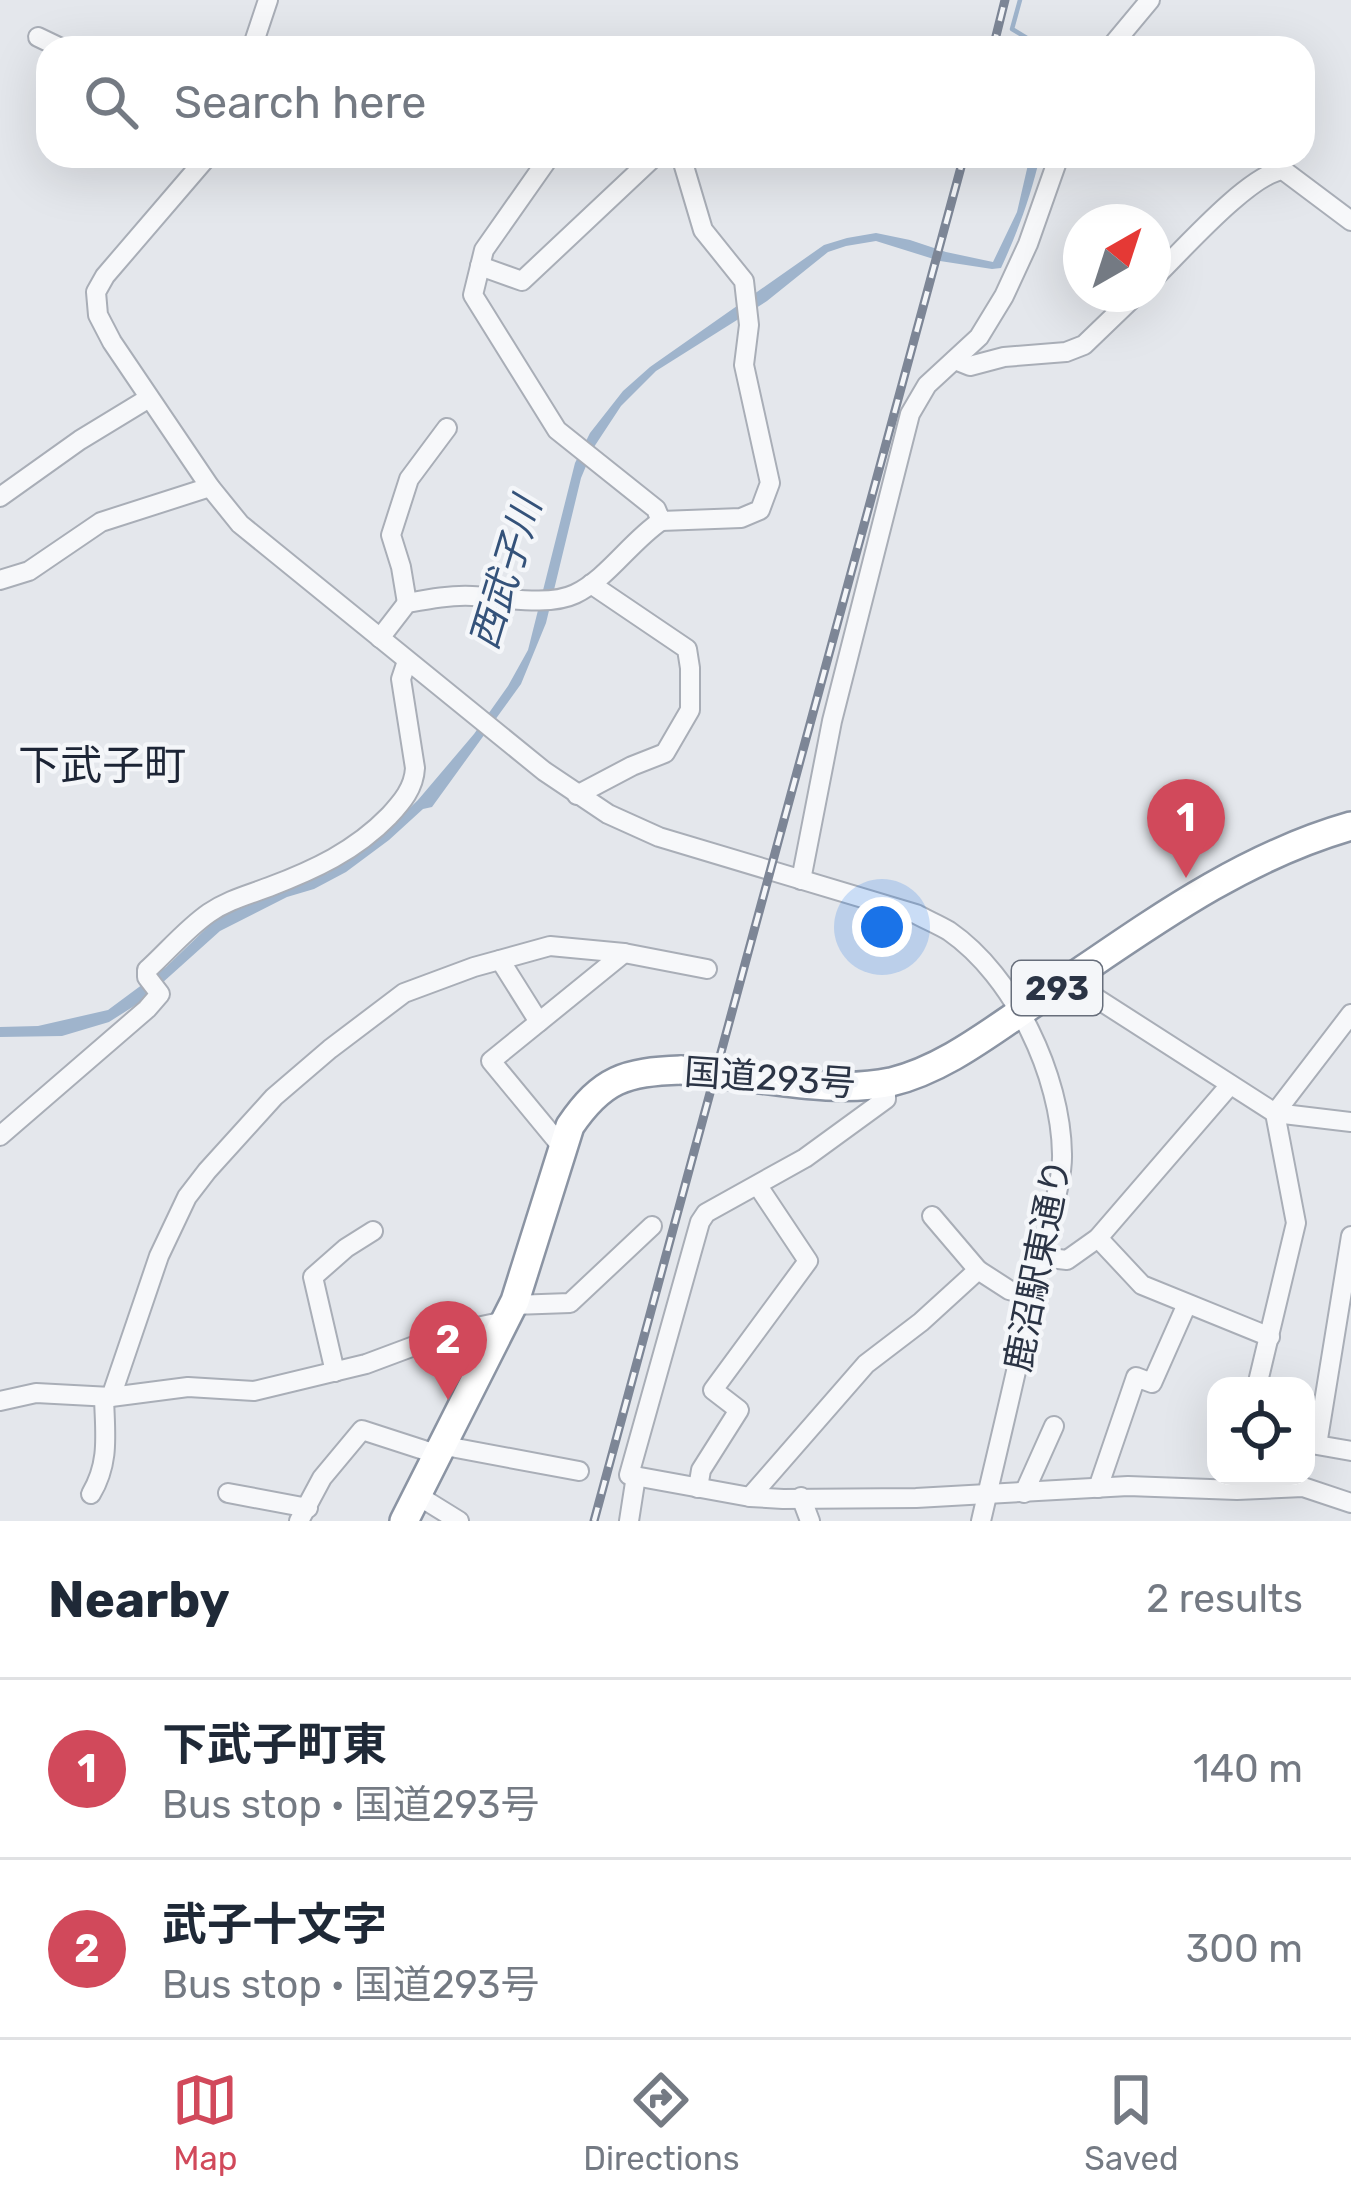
<!DOCTYPE html>
<meta charset="utf-8">
<style>
:root{--surface:#fff;--page:#f6f6f7;--text:#1f2937;--muted:#747a83;--line:#e0e1e3;--accent:#d1495b}
body{margin:0;font-family:Rubik,"Noto Sans JP",sans-serif;background:var(--page);color:var(--text)}
.controls{position:absolute;right:36px;bottom:36px;display:grid;overflow:hidden;border-radius:24px;box-shadow:0 12px 48px #0002}
.controls button{width:108px;height:108px;display:grid;place-items:center;padding:0;border:0;border-bottom:3px solid var(--line);background:var(--surface);color:var(--text);font:60px sans-serif}
.compass{position:absolute;left:1063px;top:204px;width:108px;height:108px;border-radius:50%;background:var(--surface);box-shadow:0 12px 48px #0002;rotate:39deg}
.you{position:absolute;left:882px;top:927px;width:42px;height:42px;margin:-30px;border:9px solid #fff;border-radius:50%;background:#1a73e8;box-shadow:0 0 0 18px #1a73e833}
.badge{display:grid;place-items:center;width:78px;height:78px;border-radius:50%;background:var(--accent);color:#fff;font-size:39px;font-weight:700}
.pin{position:absolute;translate:-50% -99px;filter:drop-shadow(0 3px 6px #0008)}
.pin::after{content:'';position:absolute;top:63px;width:42px;height:36px;background:inherit;clip-path:polygon(0 0,100% 0,50% 100%)}
.list{margin:0;padding:0;list-style:none}
h2{display:flex;justify-content:space-between;align-items:center;height:156px;margin:0;padding:0 48px;font-size:51px}
h2 small{font-size:39px;font-weight:400;color:var(--muted)}
.list li{display:grid;grid-template-columns:78px 1fr auto;gap:36px;align-items:center;box-sizing:border-box;height:180px;padding:0 48px;border-top:3px solid var(--line)}
.list b{display:block;font-size:45px;white-space:nowrap}
.list p{margin:0;font-size:39px;white-space:nowrap;color:var(--muted)}
.list em{font-size:39px;font-style:normal;color:var(--muted)}
.icon{flex:none;width:66px;height:66px;fill:none;stroke:currentColor;stroke-width:2;stroke-linecap:round;stroke-linejoin:round}
.map{position:relative;flex:none;width:1351px;height:1521px;overflow:hidden}
.search{position:absolute;background:var(--surface);box-shadow:0 12px 48px #0002;left:36px;right:36px;top:36px;height:132px;display:flex;align-items:center;gap:30px;box-sizing:border-box;padding:0 42px;border-radius:36px;color:var(--muted);font-size:45px}
.sheet{height:516px;background:var(--surface)}
nav{display:flex;justify-content:space-around;align-items:center;box-sizing:border-box;height:168px;border-top:3px solid var(--line);background:var(--surface);font-size:33px;color:var(--muted)}
nav a{display:grid;justify-items:center;gap:6px}
nav .on{color:var(--accent)}
.map>svg:first-child{display:block}
.water{fill:#9fb4cc}
.lines{fill:none;stroke-linecap:round;stroke-linejoin:round}
.stream{stroke:#9fb4cc;stroke-width:4.5}
.minor-casing{stroke:#a9aeb7;stroke-width:22}
.highway-casing{stroke:#8b94a3;stroke-width:32}
.minor{stroke:#f7f8fa;stroke-width:18}
.highway{stroke:#fff;stroke-width:27}
.rail-casing{stroke:#7d8696;stroke-width:9}
.rail{stroke:#f4f6f9;stroke-width:4.5;stroke-dasharray:14;stroke-linecap:butt}
.highway-bridge-casing{stroke:#8b94a3;stroke-width:32;stroke-linecap:butt}
.highway-bridge{stroke:#fff;stroke-width:27}
.labels{text-anchor:middle;stroke-width:9;stroke-linejoin:round;paint-order:stroke}
.shield{fill:#f4f6f9;stroke:#676e7b;stroke-width:3}
.shield-label{font-size:33px;font-weight:bold;fill:#2b3445}
.street-label{font-size:36px;fill:#2b3445;stroke:#f4f6f9}
.water-label{font-size:39px;font-style:italic;fill:#34527a;stroke:#f4f6f9}
.quarter-label{font-size:42px;fill:#1d2536;stroke:#f4f6f9}
</style>
<div class="map">
<svg width="1351" height="1521" viewBox="0 0 1351 1521">
<rect width="100%" height="100%" fill="#e4e7ec"/>
<!-- water -->
<path class="water" d="M 1030,156 L 1040,156 C 1031,196 1018,231 1001,268 L 992,269 L 940,261 L 876,241 L 846,246 L 828,252 L 767,301 L 656,371 L 621,406 L 594,447 L 581,478 L 546,623 L 521,684 L 432,807 L 423,809 L 389,840 L 346,872 L 314,889 L 287,897 L 220,931 L 142,1001 L 109,1022 L 62,1036 L 0,1037 L 0,1027 L 38,1026 L 108,1010 L 166,967 L 215,920 L 238,907 L 328,873 L 373,843 L 418,800 L 474,734 L 508,686 L 528,650 L 575,463 L 590,433 L 623,391 L 650,367 L 824,245 L 847,238 L 876,233 L 910,240 L 946,252 L 993,262 L 1017,212 Z"/>
<g class="lines">
<!-- stream -->
<path class="stream" d="M 1020,0 L 1012,29 L 1035,43 L 1062,48"/>
<!-- minor casing -->
<g class="minor-casing">
<g id="minor">
<path d="M 38,37 L 61,48"/>
<path d="M 252,48 L 268,0"/>
<path d="M 1110,48 L 1150,0"/>
<path d="M 208,156 L 105,276 L 96,292 L 98,315 L 112,342 L 210,487 L 240,524 L 544,771 L 608,814 L 659,837 L 916,914 C 927,920 939,925 949,931 C 1014,976 1061,1076 1062,1154 C 1063,1181 1048,1224 1042,1252 C 1024,1342 1002,1431 981,1521"/>
<path d="M 550,156 L 484,250 L 473,295 L 557,430 L 656,509 L 661,521 L 741,518 L 760,510 L 770,483 L 744,365 L 749,325 L 744,281 L 703,230 L 681,156"/>
<path d="M 480,266 L 522,281 L 655,156"/>
<path d="M 1153,279 C 1180,253 1249,174 1283,170 L 1351,221"/>
<path d="M 955,360 L 970,366 L 1004,357 L 1066,352 L 1084,345 L 1137,294"/>
<path d="M 0,497 L 80,440 L 149,398"/>
<path d="M 0,580 L 29,571 L 101,522 L 210,487"/>
<path d="M 407,603 L 401,567 L 391,535 L 409,479 L 447,428"/>
<path d="M 380,638 L 407,603 C 429,599 450,595 472,596 C 502,597 548,607 575,594 C 607,579 631,541 661,521"/>
<path d="M 577,795 L 632,766 L 665,753 L 690,710 L 690,668 L 687,649 L 591,584"/>
<path d="M 801,880 L 832,721 L 910,414 L 927,385 L 979,337 L 1004,296 L 1028,244 L 1059,156"/>
<path d="M 500,960 L 539,1022"/>
<path d="M 1068,980 L 1275,1113 L 1351,1122"/>
<path d="M 886,1083 L 886,1099 L 805,1158 L 706,1213 L 700,1222 L 629,1475 L 750,1497 L 783,1499 L 916,1498 L 1128,1486 L 1237,1490 L 1303,1487 L 1351,1503"/>
<path d="M 0,1136 L 147,1009 L 160,994 L 147,977 L 147,970 C 167,952 186,929 209,913 C 228,900 248,895 269,887 C 314,870 355,851 389,816 C 402,802 414,788 415,768 L 401,679 L 407,661"/>
<path d="M 562,1147 L 491,1061 L 624,953"/>
<path d="M 932,1216 L 978,1270"/>
<path d="M 1351,1236 L 1317,1445 L 1351,1451"/>
<path d="M 1098,1238 L 1142,1285 L 1270,1337"/>
<path d="M 1041,1257 L 1067,1260 L 1098,1238 L 1230,1085"/>
<path d="M 513,1305 L 570,1303 L 652,1226"/>
<path d="M 335,1372 L 313,1277 L 346,1248 L 373,1231"/>
<path d="M 1257,1386 L 1296,1223 L 1275,1113 L 1351,1014"/>
<path d="M 111,1397 L 159,1256 L 187,1197 L 207,1171 L 274,1097 L 330,1049 L 404,993 L 474,967 L 550,946 L 624,953 L 707,969"/>
<path d="M 0,1401 L 36,1393 L 111,1397 L 188,1387 L 254,1391 L 366,1364 L 449,1333 L 505,1321"/>
<path d="M 440,1445 L 579,1471"/>
<path d="M 698,1488 L 701,1470 L 739,1410 L 713,1390 L 808,1261 L 758,1186"/>
<path d="M 1098,1488 L 1136,1377 L 1152,1383 L 1187,1304"/>
<path d="M 228,1493 L 308,1508"/>
<path d="M 1024,1493 L 1054,1426"/>
<path d="M 91,1494 C 110,1462 105,1434 104,1397"/>
<path d="M 417,1495 L 459,1521"/>
<path d="M 750,1497 L 866,1364 L 921,1322 L 978,1270 L 1009,1290 L 1034,1297"/>
<path d="M 801,1497 L 810,1521"/>
<path d="M 299,1521 L 322,1478 L 362,1430 L 436,1454"/>
<path d="M 629,1521 L 636,1476"/>
</g>
</g>
<!-- highway casing -->
<g class="highway-casing">
<g id="highway">
<path d="M 745,1077 C 792,1083 845,1092 891,1082 C 944,1069 989,1033 1034,1003 C 1136,935 1232,860 1351,826"/>
<path d="M 404,1521 L 515,1301 L 570,1126 C 602,1079 625,1072 681,1070"/>
</g>
</g>
<!-- minor -->
<use href="#minor" class="minor"/>
<!-- highway -->
<use href="#highway" class="highway"/>
<!-- rail casing -->
<g class="rail-casing">
<g id="rail">
<path d="M 993,48 L 1005,0"/>
<path d="M 594,1521 L 964,156"/>
</g>
</g>
<!-- rail -->
<use href="#rail" class="rail"/>
<!-- highway-bridge casing -->
<g class="highway-bridge-casing">
<path id="highway-bridge" d="M 681,1070 L 745,1077"/>
</g>
<!-- highway-bridge -->
<use href="#highway-bridge" class="highway-bridge"/>
</g>
<g class="labels">
<!-- shield labels -->
<rect class="shield" x="1012" y="961" width="90" height="54" rx="9"/>
<g class="shield-label">
<text x="1057" y="1000">293</text>
</g>
<!-- street labels -->
<g class="street-label">
<text transform="translate(770 1077) rotate(4)" y="13">国道293号</text>
<text transform="translate(1037 1265) rotate(-79)" y="13">鹿沼駅東通り</text>
</g>
<!-- water labels -->
<g class="water-label">
<text transform="translate(505 573) rotate(-73)" y="14">西武子川</text>
</g>
<!-- quarter labels -->
<g class="quarter-label">
<text x="102" y="780">下武子町</text>
</g>
</g>
</svg>
<div class="controls">
<button><svg class="icon" aria-label="locate" viewBox="0 0 24 24"><circle cx="12" cy="12" r="6"/><path d="M12 2v4M12 18v4M2 12h4M18 12h4"/></svg></button>
</div>
<svg class="compass" viewBox="-18 -18 36 36"><path d="M0-13l5 13h-10z" fill="#e53935"/><path d="M0 13l5-13h-10z" fill="#747a83"/></svg>
<div class="you"></div>
<div class="pin badge" style="left:1186px;top:878px">1</div>
<div class="pin badge" style="left:448px;top:1400px">2</div>
<div class="search"><svg class="icon" aria-label="search" viewBox="0 0 24 24"><circle cx="10" cy="10" r="6"/><path d="M15 15l6 6"/></svg>Search here</div>
</div>
<section class="sheet">
<h2>Nearby<small>2 results</small></h2>
<ul class="list">
<li><span class="badge">1</span><div><b>下武子町東</b><p>Bus stop · 国道293号</p></div><em>140 m</em></li>
<li><span class="badge">2</span><div><b>武子十文字</b><p>Bus stop · 国道293号</p></div><em>300 m</em></li>
</ul>
</section>
<nav>
<a class="on"><svg class="icon" aria-label="map" viewBox="0 0 24 24"><path d="M3 6l6-2 6 2 6-2v14l-6 2-6-2-6 2zM9 4v14M15 6v14"/></svg>Map</a>
<a><svg class="icon" aria-label="directions" viewBox="0 0 24 24"><path d="M12 3l9 9-9 9-9-9zM9 14v-3h6M13 9l2 2-2 2"/></svg>Directions</a>
<a><svg class="icon" aria-label="saved" viewBox="0 0 24 24"><path d="M7 4h10v16l-5-4-5 4z"/></svg>Saved</a>
</nav>
